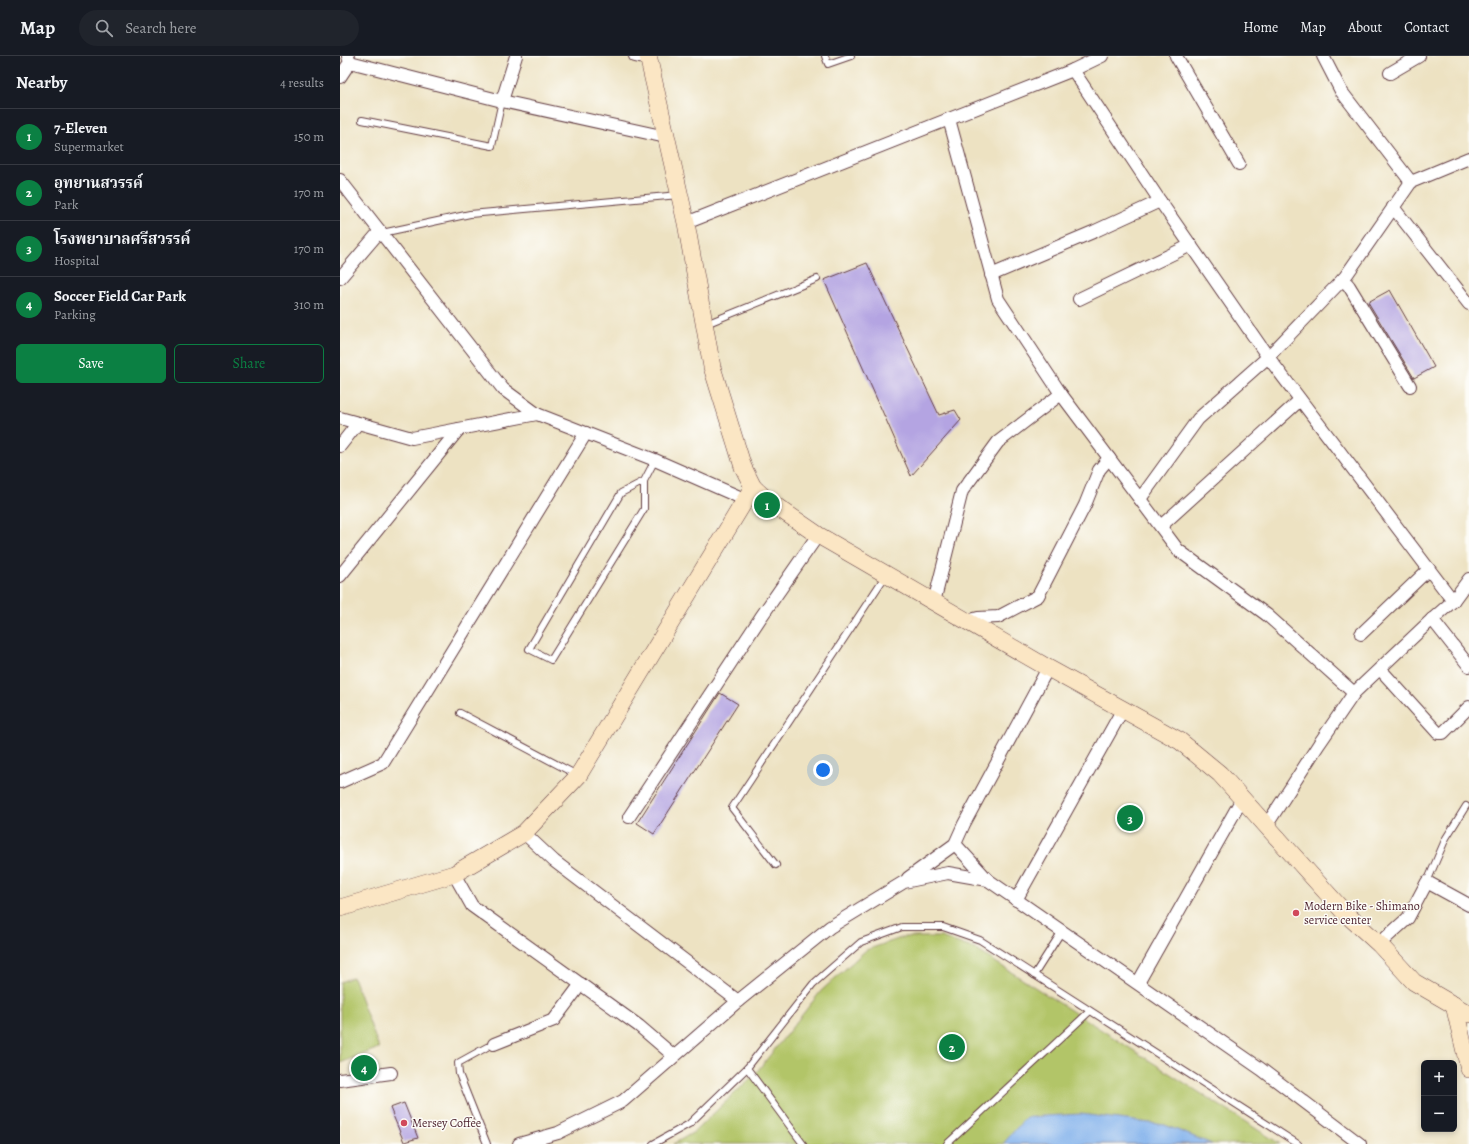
<!DOCTYPE html>
<meta charset="utf-8">
<style>
:root{--surface:#171b24;--page:#20242c;--text:#f1f3f6;--muted:#9ea1a6;--line:#363941;--accent:#0b8043}
body{margin:0;font-family:Alegreya,"Noto Serif Thai",serif;background:var(--page);color:var(--text)}
.controls{position:absolute;right:12px;bottom:12px;display:grid;overflow:hidden;border-radius:6px;box-shadow:0 2px 6px #0003}
.controls button{width:36px;height:36px;display:grid;place-items:center;padding:0;border:0;border-bottom:1px solid var(--line);background:var(--surface);color:var(--text);font:20px sans-serif}
.you{position:absolute;left:483px;top:714px;width:14px;height:14px;margin:-10px;border:3px solid #fff;border-radius:50%;background:#1a73e8;box-shadow:0 0 0 6px #1a73e833}
.badge{display:grid;place-items:center;width:26px;height:26px;border-radius:50%;background:var(--accent);color:#fff;font-size:13px;font-weight:700}
.pin{position:absolute;translate:-50% -50%;border:2px solid #fff;box-shadow:0 1px 4px #0006}
.list{margin:0;padding:0;list-style:none}
h2{display:flex;justify-content:space-between;align-items:center;height:52px;margin:0;padding:0 16px;font-size:17px}
h2 small{font-size:13px;font-weight:400;color:var(--muted)}
.list li{display:grid;grid-template-columns:26px 1fr auto;gap:12px;align-items:center;box-sizing:border-box;height:56px;padding:0 16px;border-top:1px solid var(--line)}
.list b{display:block;font-size:15px;white-space:nowrap}
.list p{margin:0;font-size:13px;white-space:nowrap;color:var(--muted)}
.list em{font-size:13px;font-style:normal;color:var(--muted)}
.actions{display:flex;gap:8px;padding:12px 16px}
.actions a{flex:1;padding:9px 0;border:1px solid var(--accent);border-radius:6px;text-align:center;font-size:14px;color:var(--accent)}
.actions .main{background:var(--accent);color:#fff}
.icon{flex:none;width:22px;height:22px;fill:none;stroke:currentColor;stroke-width:2;stroke-linecap:round;stroke-linejoin:round}
.map{position:relative;flex:none;width:1129px;height:1088px;overflow:hidden}
header{display:flex;align-items:center;gap:24px;box-sizing:border-box;height:56px;padding:0 20px;background:var(--surface);border-bottom:1px solid var(--line)}
header strong{font-size:19px}
nav{display:flex;gap:22px;margin-inline-start:auto;font-size:14px}
.search{width:280px;height:36px;background:var(--page);display:flex;align-items:center;gap:10px;box-sizing:border-box;padding:0 14px;border-radius:22px;color:var(--muted);font-size:15px}
main{display:flex}
aside{flex:1;background:var(--surface)}
.map>svg:first-child{display:block}
.green{fill:#b2c568;stroke:#7e724a}
.water{fill:#81b1ec;stroke:#66688c}
.building{fill:#b4a4e2}
.lines{fill:none;stroke-linecap:round;stroke-linejoin:round}
.lane-casing{stroke:#623c42;stroke-width:8}
.street-casing{stroke:#623c42;stroke-width:14}
.secondary-casing{stroke:#623c42;stroke-width:18}
.lane{stroke:#fff;stroke-width:6}
.street{stroke:#fff;stroke-width:12}
.secondary{stroke:#fbe6c4;stroke-width:17}
.poi-dot{fill:#d1495b;stroke:#fdfcf7;stroke-width:1.5}
.labels{text-anchor:middle;stroke-width:3;stroke-linejoin:round;paint-order:stroke}
.poi-label{font-size:12px;fill:#4a1f2b;stroke:#fdfcf7;text-anchor:start}
</style>
<header>
<strong>Map</strong>
<div class="search"><svg class="icon" aria-label="search" viewBox="0 0 24 24"><circle cx="10" cy="10" r="6"/><path d="M15 15l6 6"/></svg>Search here</div>
<nav><a>Home</a><a>Map</a><a>About</a><a>Contact</a></nav>
</header>
<main>
<aside>
<h2>Nearby<small>4 results</small></h2>
<ul class="list">
<li><span class="badge">1</span><div><b>7-Eleven</b><p>Supermarket</p></div><em>150 m</em></li>
<li><span class="badge">2</span><div><b>อุทยานสวรรค์</b><p>Park</p></div><em>170 m</em></li>
<li><span class="badge">3</span><div><b>โรงพยาบาลศรีสวรรค์</b><p>Hospital</p></div><em>170 m</em></li>
<li><span class="badge">4</span><div><b>Soccer Field Car Park</b><p>Parking</p></div><em>310 m</em></li>
</ul>
<div class="actions"><a class="main">Save</a><a>Share</a></div>
</aside>
<div class="map">
<svg width="1129" height="1088" viewBox="0 0 1129 1088">
<rect width="100%" height="100%" fill="#fdfcf7"/>
<filter id="ink" filterUnits="userSpaceOnUse"><feTurbulence type="fractalNoise" baseFrequency=".025" numOctaves="2"/><feDisplacementMap in="SourceGraphic" scale="8" xChannelSelector="R" yChannelSelector="G"/><feConvolveMatrix kernelMatrix="1 2 1 2 8 2 1 2 1" color-interpolation-filters="sRGB"/></filter>
<filter id="wash" filterUnits="userSpaceOnUse"><feTurbulence type="fractalNoise" baseFrequency=".012" numOctaves="4" result="noise"/><feDisplacementMap in="SourceGraphic" scale="16" xChannelSelector="R" yChannelSelector="G"/><feGaussianBlur stdDeviation="0.9" result="paint"/><feColorMatrix in="noise" values="0 0 0 0 0 0 0 0 0 0 0 0 0 0 0 0 0 1.4 0 .05"/><feComposite in="paint" operator="in"/></filter>
<g filter="url(#wash)">
<rect width="100%" height="100%" fill="#ede2c2"/>
<!-- green -->
<g class="green">
<path d="M 564,881 L 601,881 L 635,893 L 940,1088 L 333,1088 L 354,1076 L 415,1018 L 481,935 L 526,894 Z"/>
<path d="M 13,921 L 39,992 L 0,1007 L 0,926 Z"/>
</g>
<!-- water -->
<path class="water" d="M 741,1058 L 825,1069 L 872,1088 L 663,1088 L 686,1061 Z"/>
<g id="blocks">
<!-- building -->
<g class="building">
<path d="M 527,207 L 599,359 L 615,354 L 621,364 L 571,420 L 484,224 Z"/>
<path d="M 1050,234 L 1094,311 L 1074,322 L 1028,246 Z"/>
<path d="M 380,637 L 398,648 L 314,778 L 297,767 Z"/>
<path d="M 64,1047 L 78,1082 L 64,1086 L 50,1052 Z"/>
</g>
</g>
</g>
<g filter="url(#ink)">
<use href="#blocks" fill-opacity="0" stroke="#623c42" stroke-width="1"/>
<g class="lines">
<!-- lane casing -->
<g class="lane-casing">
<g id="lane">
<path d="M 485,0 L 488,8 L 511,0"/>
<path d="M 22,64 L 152,90 L 162,45"/>
<path d="M 42,177 L 130,158 L 339,139"/>
<path d="M 366,268 L 477,223"/>
<path d="M 304,425 L 304,453 L 211,604 L 189,593 L 281,437 L 304,425 L 315,404"/>
<path d="M 120,657 L 237,719"/>
<path d="M 436,809 L 392,752 L 546,519"/>
<path d="M 1087,826 L 1106,782 L 1126,750"/>
<path d="M 694,919 L 722,875"/>
<path d="M 407,1012 L 463,1088"/>
<path d="M 147,1088 L 119,1018 L 118,1007 L 147,991"/>
<path d="M 313,1088 L 349,1068 L 407,1012 L 473,928 L 521,886 L 562,871 L 603,871 L 640,884 L 958,1088"/>
<path d="M 607,1088 L 750,955"/>
</g>
</g>
<!-- street casing -->
<g class="street-casing">
<g id="street">
<path d="M 295,0 L 308,3"/>
<path d="M 836,0 L 899,108"/>
<path d="M 983,0 L 1001,35 L 1071,126"/>
<path d="M 10,6 L 162,45 L 326,81"/>
<path d="M 733,14 L 820,145 L 928,301 L 1113,545"/>
<path d="M 1050,17 L 1079,0"/>
<path d="M 0,21 L 10,6 L 8,0"/>
<path d="M 162,45 L 176,0"/>
<path d="M 609,63 L 658,243 L 721,338 L 838,494 L 927,559 L 1014,637"/>
<path d="M 0,124 L 163,333 L 197,358 L 315,404 L 404,443"/>
<path d="M 1053,151 L 1129,248"/>
<path d="M 346,167 L 733,14 L 762,0"/>
<path d="M 651,219 L 753,176 L 820,145"/>
<path d="M 0,222 L 40,175"/>
<path d="M 1003,223 L 1009,230 L 1070,330"/>
<path d="M 739,243 L 851,189"/>
<path d="M 0,362 L 72,382 L 197,358"/>
<path d="M 0,390 L 18,367"/>
<path d="M 800,443 L 858,363 L 928,301 L 1005,221 L 1071,126 L 1129,102"/>
<path d="M 821,470 L 960,344"/>
<path d="M 0,520 L 119,373"/>
<path d="M 594,546 L 622,435 L 658,386 L 721,338"/>
<path d="M 1092,563 L 1129,610"/>
<path d="M 627,565 L 638,562 L 658,561 L 698,540 L 745,449 L 759,414 L 769,402"/>
<path d="M 1021,578 L 1089,513"/>
<path d="M 1040,613 L 1098,677 L 1103,677 L 1129,651"/>
<path d="M 0,726 L 43,707 L 246,377"/>
<path d="M 289,761 L 421,561 L 478,479"/>
<path d="M 926,770 L 979,688 L 1014,637 L 1088,567 L 1113,545 L 1129,523"/>
<path d="M 184,777 L 214,805 L 398,945"/>
<path d="M 615,788 L 648,824"/>
<path d="M 114,818 L 132,850 L 299,970 L 334,1000"/>
<path d="M 568,822 L 615,788 L 624,768 L 708,612"/>
<path d="M 676,844 L 783,653"/>
<path d="M 1039,888 L 1068,862 L 1087,826 L 1129,849"/>
<path d="M 798,927 L 902,743"/>
<path d="M 154,988 L 214,964 L 241,928"/>
<path d="M 0,1024 L 51,1017"/>
<path d="M 179,1088 L 218,1077 L 283,1045 L 398,945 L 490,871 L 564,826 L 608,817 L 648,824 L 921,1013 L 1020,1088"/>
</g>
</g>
<!-- secondary casing -->
<g class="secondary-casing">
<g id="secondary">
<path d="M 308,0 L 346,167 L 372,311 L 403,411 L 413,431 L 427,444 L 478,479 L 708,612 L 840,685 L 880,718 L 1004,856 L 1039,888 L 1074,926 L 1129,958"/>
<path d="M 0,852 L 114,818 L 184,777 L 238,720 L 413,431"/>
<path d="M 1114,949 L 1129,1013"/>
</g>
</g>
<!-- lane -->
<use href="#lane" class="lane"/>
<!-- street -->
<use href="#street" class="street"/>
<!-- secondary -->
<use href="#secondary" class="secondary"/>
</g>
</g>
<!-- markers -->
<g class="poi-dot">
<circle cx="956" cy="857" r="4"/>
<circle cx="64" cy="1067" r="4"/>
</g>
<g class="labels">
<!-- poi labels -->
<g class="poi-label">
<text x="964" y="854">Modern Bike - Shimano<tspan x="964" dy="14">service center</tspan></text>
<text x="72" y="1071">Mersey Coffee</text>
</g>
</g>
</svg>
<div class="controls">
<button>+</button>
<button>−</button>
</div>
<div class="you"></div>
<div class="pin badge" style="left:427px;top:449px">1</div>
<div class="pin badge" style="left:612px;top:991px">2</div>
<div class="pin badge" style="left:790px;top:762px">3</div>
<div class="pin badge" style="left:24px;top:1012px">4</div>
</div>
</main>
